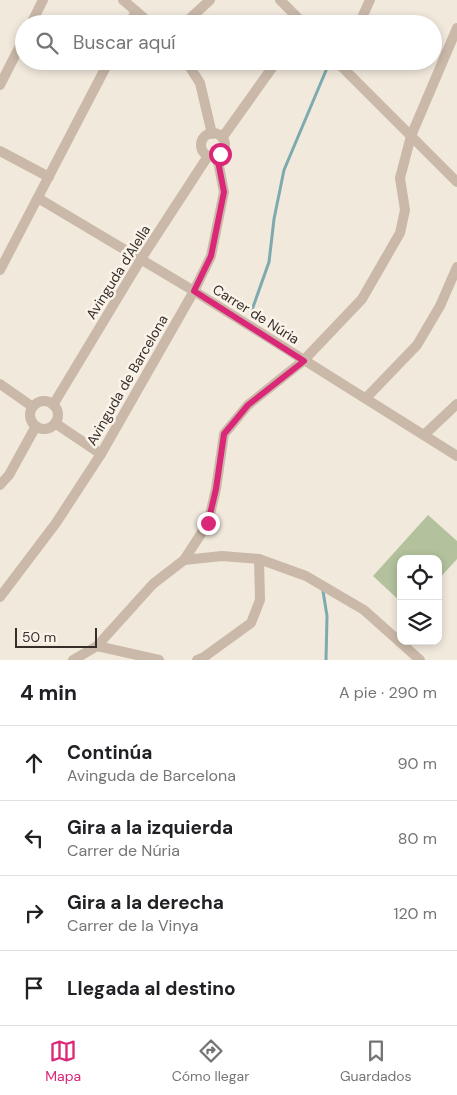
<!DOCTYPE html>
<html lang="es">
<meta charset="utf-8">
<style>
:root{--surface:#fff;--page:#f2f2f2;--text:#202124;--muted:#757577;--line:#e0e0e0;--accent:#db2777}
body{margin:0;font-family:"DM Sans",sans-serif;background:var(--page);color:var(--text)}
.controls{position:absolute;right:15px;bottom:15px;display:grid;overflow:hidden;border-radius:10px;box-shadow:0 2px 8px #0003}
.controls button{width:45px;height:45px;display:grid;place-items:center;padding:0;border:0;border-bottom:1px solid var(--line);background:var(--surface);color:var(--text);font:25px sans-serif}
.scale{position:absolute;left:15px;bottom:12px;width:82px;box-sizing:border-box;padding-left:5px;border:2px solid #372e29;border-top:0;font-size:14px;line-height:18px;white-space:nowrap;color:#372e29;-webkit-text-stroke:4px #f9f3ea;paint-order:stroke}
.stop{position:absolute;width:15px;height:15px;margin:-11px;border:4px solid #db2777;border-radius:50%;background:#fff}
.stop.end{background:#db2777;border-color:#fff;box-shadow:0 1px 5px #0008}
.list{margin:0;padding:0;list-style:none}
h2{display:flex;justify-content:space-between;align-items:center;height:65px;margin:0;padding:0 20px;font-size:21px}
h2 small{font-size:16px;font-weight:400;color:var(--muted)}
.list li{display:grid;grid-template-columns:32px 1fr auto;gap:15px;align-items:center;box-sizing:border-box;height:75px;padding:0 20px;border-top:1px solid var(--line)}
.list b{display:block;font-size:19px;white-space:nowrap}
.list p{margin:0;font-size:16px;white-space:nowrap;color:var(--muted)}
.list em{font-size:16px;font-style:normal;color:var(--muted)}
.icon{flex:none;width:28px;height:28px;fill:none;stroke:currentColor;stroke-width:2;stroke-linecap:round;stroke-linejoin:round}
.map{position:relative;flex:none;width:457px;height:660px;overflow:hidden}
.search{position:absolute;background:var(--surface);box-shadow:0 2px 8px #0003;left:15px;right:15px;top:15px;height:55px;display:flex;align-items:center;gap:12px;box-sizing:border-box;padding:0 18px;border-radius:28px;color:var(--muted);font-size:19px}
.sheet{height:365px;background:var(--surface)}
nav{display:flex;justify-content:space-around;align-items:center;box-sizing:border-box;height:70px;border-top:1px solid var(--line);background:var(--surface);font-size:14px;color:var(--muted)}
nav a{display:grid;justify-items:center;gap:2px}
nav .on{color:var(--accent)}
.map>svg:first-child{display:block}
.green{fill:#b3c19d}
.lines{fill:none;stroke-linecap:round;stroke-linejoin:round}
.stream{stroke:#7daaae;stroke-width:3}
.street{stroke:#cab9a9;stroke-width:10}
.route{stroke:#db2777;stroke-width:6}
.labels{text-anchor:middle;stroke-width:5;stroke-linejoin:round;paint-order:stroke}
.street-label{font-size:14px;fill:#372e29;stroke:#f9f3ea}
</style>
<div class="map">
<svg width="457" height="660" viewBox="0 0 457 660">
<rect width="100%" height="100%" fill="#f2e9dd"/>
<!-- green -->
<path class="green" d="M 428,515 L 457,541 L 457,559 L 438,580 L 438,559 L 401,559 L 401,602 L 373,576 Z"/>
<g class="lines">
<!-- stream -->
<g class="stream">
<path d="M 252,310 L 269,262 L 274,219 L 284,170 L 330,61"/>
<path d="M 323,591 L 327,616 L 326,660"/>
</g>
<!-- street -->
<g class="street">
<path d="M 123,0 L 151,24"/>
<path d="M 280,0 L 304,24"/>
<path d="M 31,24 L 43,0"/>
<path d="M 129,24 L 136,11"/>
<path d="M 184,24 L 210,0"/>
<path d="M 359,24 L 370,0"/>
<path d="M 186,61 L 200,83 L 212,134"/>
<path d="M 343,61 L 341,66 L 457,182"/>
<path d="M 0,85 L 24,38"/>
<circle cx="213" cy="145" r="12"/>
<path d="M 222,138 L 274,65 L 279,61"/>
<path d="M 0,151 L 49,177"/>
<path d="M 38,198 L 194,291 L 457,456"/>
<path d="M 0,270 L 109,61"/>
<path d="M 0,384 L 33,407"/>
<path d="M 366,398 L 417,345 L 440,306 L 457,267"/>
<circle cx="44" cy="415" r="14"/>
<path d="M 53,405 L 141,259 L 208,156"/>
<path d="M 55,423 L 101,454"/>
<path d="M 424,435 L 457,404"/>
<path d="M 0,485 L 9,475 L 36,426"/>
<path d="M 184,560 L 222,556 L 259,559 L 306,576 L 364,610 L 420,660"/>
<path d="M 0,597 L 56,523 L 101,454 L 194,291 L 211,256 L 224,192 L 217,156"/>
<path d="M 97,646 L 159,660"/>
<path d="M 73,660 L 97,646 L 153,584 L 184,560 L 208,523 L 216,489 L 224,434 L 248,405 L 303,361 L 362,299 L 400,233 L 405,210 L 400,178 L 411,136 L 457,28"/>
<path d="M 197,660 L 204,657 L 251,623 L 260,600 L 259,559"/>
</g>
</g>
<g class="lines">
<!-- route -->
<path class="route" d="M 208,523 L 216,489 L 224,434 L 248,405 L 304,361 L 194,291 L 211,256 L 224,192 L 217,156 L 220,154"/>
</g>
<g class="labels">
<!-- street labels -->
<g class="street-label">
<text transform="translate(118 272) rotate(-58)" y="5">Avinguda d'Alella</text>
<text transform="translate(256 314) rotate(32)" y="5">Carrer de Núria</text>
<text transform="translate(127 380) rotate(-60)" y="5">Avinguda de Barcelona</text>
</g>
</g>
</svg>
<div class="controls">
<button><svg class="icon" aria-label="locate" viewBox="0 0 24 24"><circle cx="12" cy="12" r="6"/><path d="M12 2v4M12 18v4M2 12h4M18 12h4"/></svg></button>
<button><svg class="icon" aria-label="layers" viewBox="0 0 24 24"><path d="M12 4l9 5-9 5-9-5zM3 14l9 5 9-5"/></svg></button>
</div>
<div class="scale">50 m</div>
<div class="stop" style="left:220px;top:154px"></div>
<div class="stop end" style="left:208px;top:523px"></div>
<div class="search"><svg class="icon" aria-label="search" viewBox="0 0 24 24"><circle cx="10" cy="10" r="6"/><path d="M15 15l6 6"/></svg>Buscar aquí</div>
</div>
<section class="sheet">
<h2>4 min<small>A pie · 290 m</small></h2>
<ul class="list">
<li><svg class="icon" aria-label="ahead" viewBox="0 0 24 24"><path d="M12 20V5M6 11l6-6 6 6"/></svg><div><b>Continúa</b><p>Avinguda de Barcelona</p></div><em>90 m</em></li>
<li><svg class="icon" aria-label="left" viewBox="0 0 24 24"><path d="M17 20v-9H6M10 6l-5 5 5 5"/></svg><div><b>Gira a la izquierda</b><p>Carrer de Núria</p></div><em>80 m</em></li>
<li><svg class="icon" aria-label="right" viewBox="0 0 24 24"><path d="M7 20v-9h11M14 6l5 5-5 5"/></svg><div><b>Gira a la derecha</b><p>Carrer de la Vinya</p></div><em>120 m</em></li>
<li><svg class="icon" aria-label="arrive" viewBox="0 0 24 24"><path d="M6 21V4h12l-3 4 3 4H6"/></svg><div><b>Llegada al destino</b></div></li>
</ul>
</section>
<nav>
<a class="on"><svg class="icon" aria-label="map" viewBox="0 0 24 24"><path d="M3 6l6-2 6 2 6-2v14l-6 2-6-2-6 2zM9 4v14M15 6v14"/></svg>Mapa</a>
<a><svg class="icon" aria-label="directions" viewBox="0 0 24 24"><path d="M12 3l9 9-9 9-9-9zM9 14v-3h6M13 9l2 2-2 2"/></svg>Cómo llegar</a>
<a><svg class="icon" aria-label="saved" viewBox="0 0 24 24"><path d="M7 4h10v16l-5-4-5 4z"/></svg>Guardados</a>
</nav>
